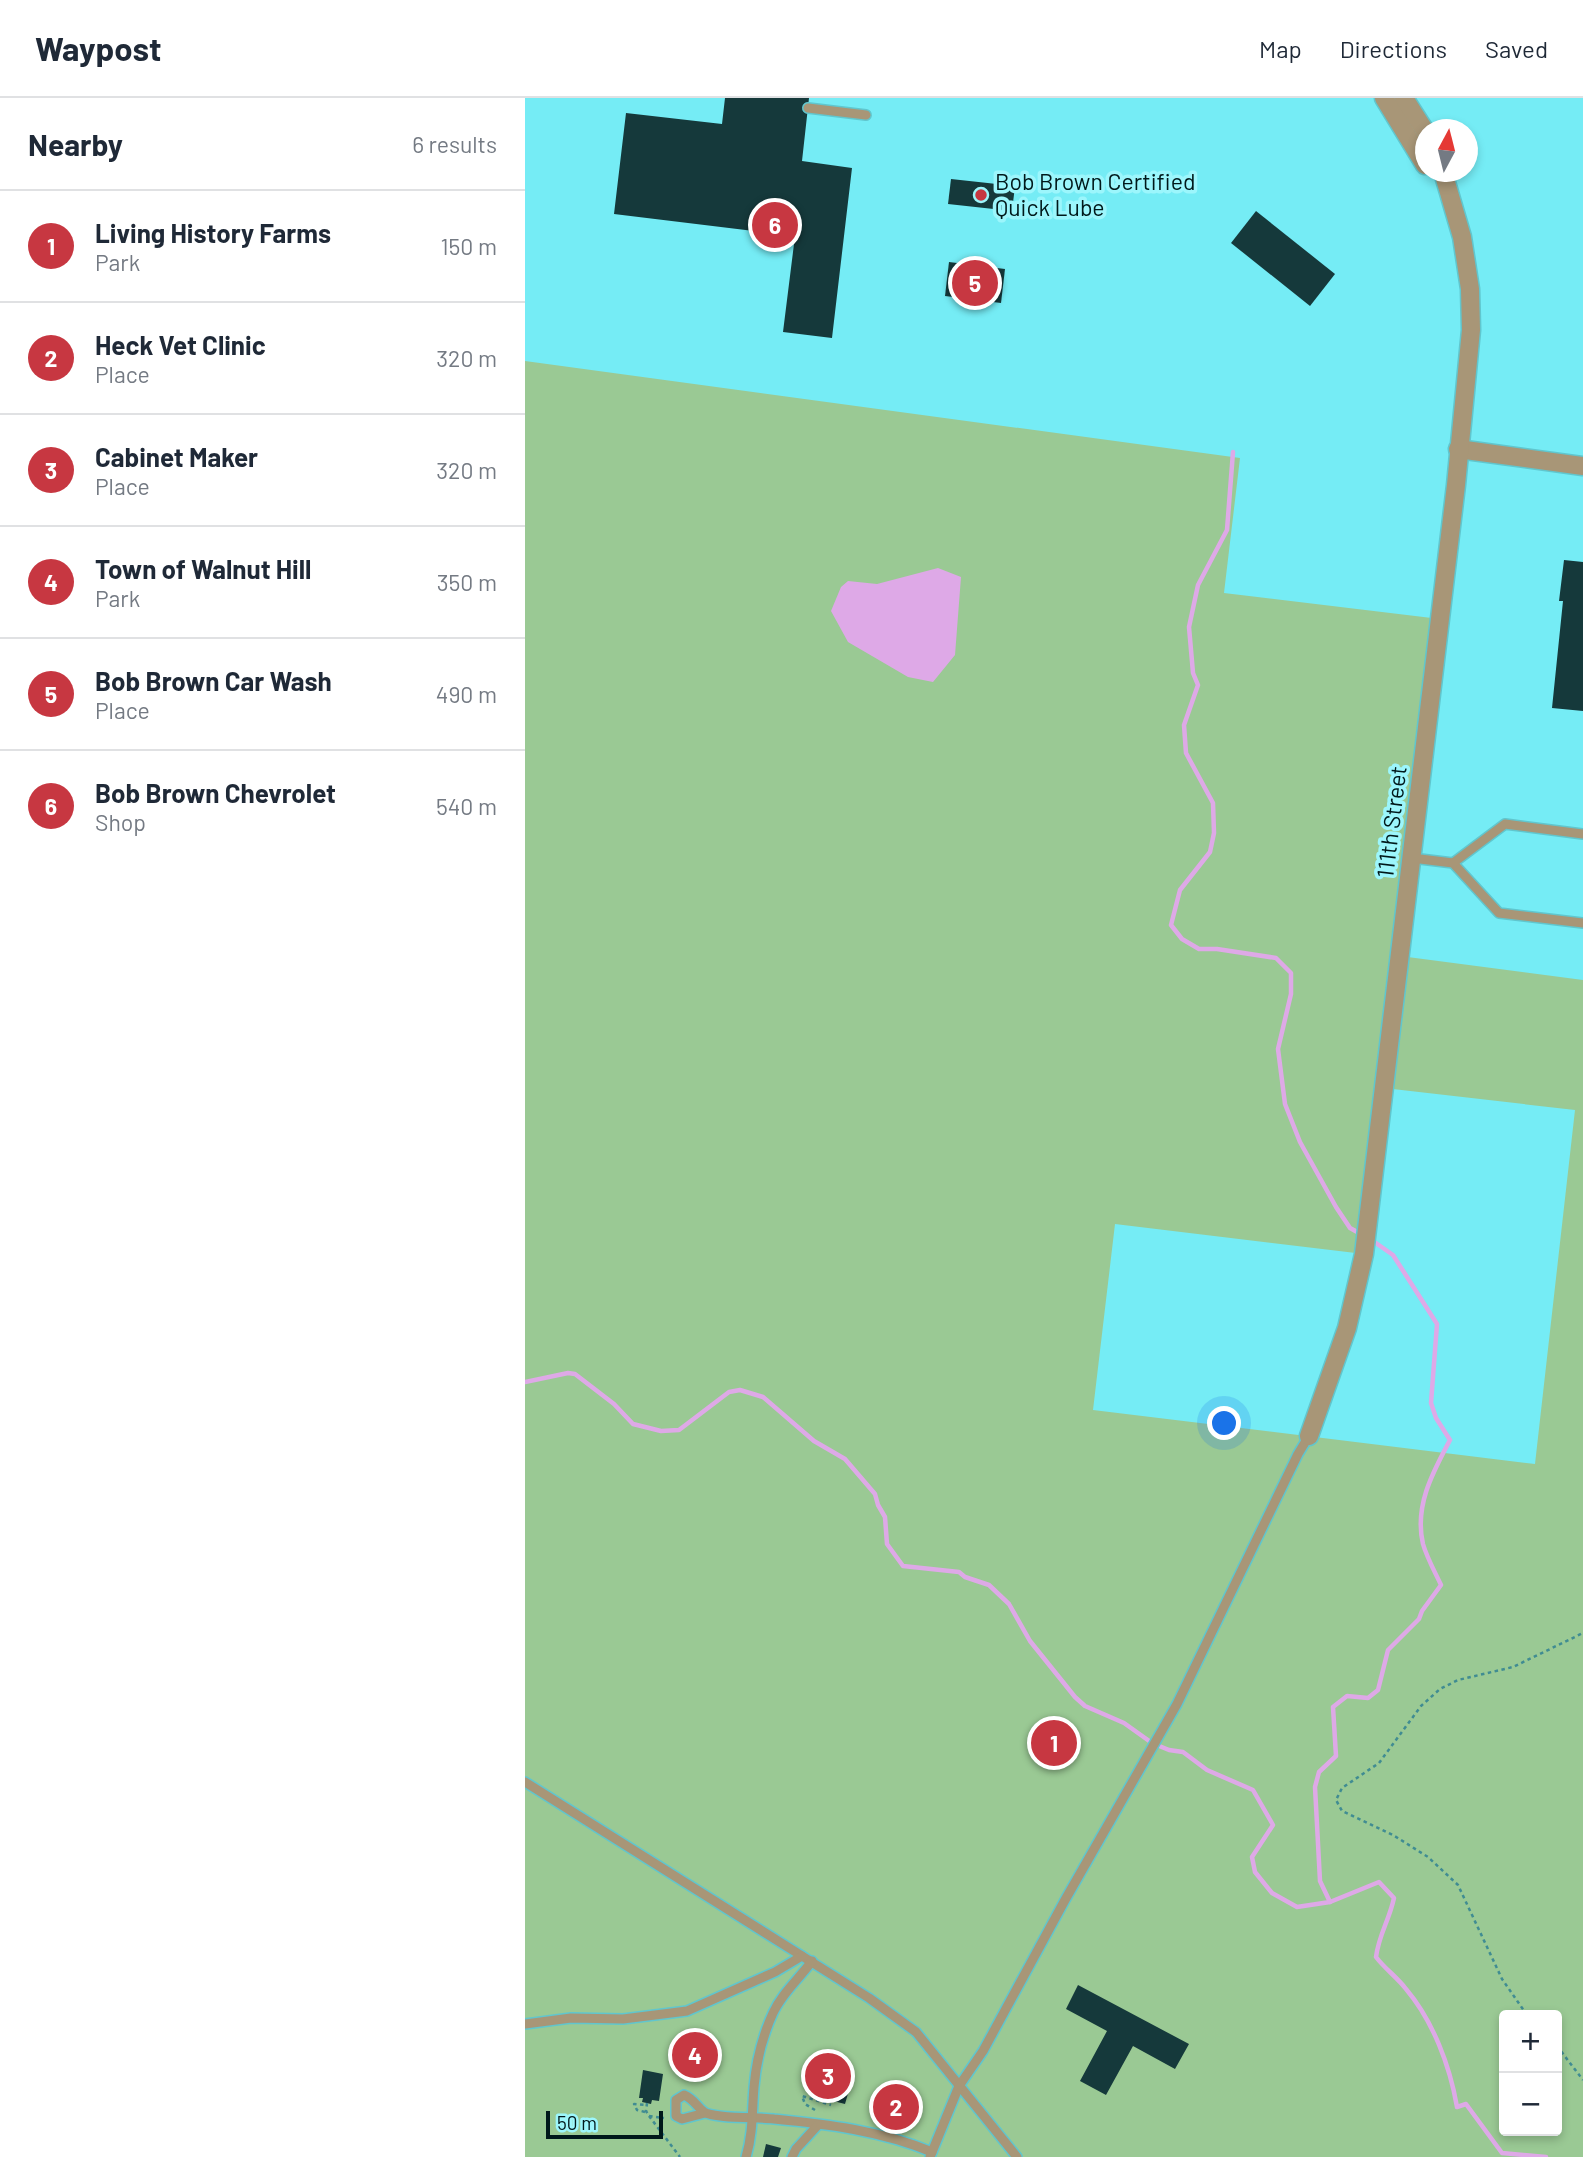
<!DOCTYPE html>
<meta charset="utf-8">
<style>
:root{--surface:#fff;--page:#f2f2f3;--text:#1f2937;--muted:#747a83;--line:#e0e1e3;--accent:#c73741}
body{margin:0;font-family:Barlow,sans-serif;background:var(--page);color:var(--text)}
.controls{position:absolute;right:21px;bottom:21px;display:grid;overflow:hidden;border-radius:7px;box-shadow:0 4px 10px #0003}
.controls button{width:63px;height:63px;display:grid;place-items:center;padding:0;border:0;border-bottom:2px solid var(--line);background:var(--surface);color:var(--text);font:35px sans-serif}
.compass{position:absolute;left:890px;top:21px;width:63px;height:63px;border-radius:50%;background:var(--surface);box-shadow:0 4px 10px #0003;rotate:7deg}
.scale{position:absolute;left:21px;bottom:18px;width:117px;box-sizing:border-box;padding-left:7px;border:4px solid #00181a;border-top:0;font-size:19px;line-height:24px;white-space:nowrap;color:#00181a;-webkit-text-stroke:5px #9cf6fc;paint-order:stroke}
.you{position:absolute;left:700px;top:1326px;width:24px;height:24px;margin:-18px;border:5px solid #fff;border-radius:50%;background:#1a73e8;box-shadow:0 0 0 10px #1a73e833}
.badge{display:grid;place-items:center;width:46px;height:46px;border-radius:50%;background:var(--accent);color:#fff;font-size:23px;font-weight:700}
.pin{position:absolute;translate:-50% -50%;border:4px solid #fff;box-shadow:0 2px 7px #0006}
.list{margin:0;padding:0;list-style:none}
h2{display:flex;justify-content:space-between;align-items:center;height:91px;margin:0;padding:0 28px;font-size:30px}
h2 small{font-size:23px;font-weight:400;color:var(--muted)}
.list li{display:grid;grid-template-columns:46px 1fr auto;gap:21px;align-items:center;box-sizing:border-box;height:112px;padding:0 28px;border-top:2px solid var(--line)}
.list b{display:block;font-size:26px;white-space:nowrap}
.list p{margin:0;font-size:23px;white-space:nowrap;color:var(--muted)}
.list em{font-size:23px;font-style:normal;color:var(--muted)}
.map{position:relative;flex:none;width:1058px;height:2059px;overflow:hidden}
header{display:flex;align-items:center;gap:42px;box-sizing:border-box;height:98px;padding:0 35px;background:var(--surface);border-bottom:2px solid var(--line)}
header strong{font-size:33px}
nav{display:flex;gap:38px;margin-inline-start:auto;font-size:24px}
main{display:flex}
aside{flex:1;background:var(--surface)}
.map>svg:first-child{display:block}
.green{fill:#9ac994;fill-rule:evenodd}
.water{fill:#dea9e7}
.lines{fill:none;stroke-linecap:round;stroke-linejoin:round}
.stream{stroke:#dea9e7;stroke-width:4.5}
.building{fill:#15393b}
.service-casing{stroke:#60c6ce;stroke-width:12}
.minor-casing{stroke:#60c6ce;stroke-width:21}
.path{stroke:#408c92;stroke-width:2.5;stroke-dasharray:3.5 3.5;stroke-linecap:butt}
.service{stroke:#a89677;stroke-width:9}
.minor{stroke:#a89677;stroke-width:18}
.poi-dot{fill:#c73741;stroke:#9cf6fc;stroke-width:2.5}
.labels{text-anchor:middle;stroke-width:7;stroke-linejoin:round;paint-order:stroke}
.poi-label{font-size:23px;fill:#00181a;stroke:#9cf6fc;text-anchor:start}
.street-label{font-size:23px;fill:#00181a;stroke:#9cf6fc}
</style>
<header>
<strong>Waypost</strong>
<nav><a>Map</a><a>Directions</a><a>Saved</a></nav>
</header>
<main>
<aside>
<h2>Nearby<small>6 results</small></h2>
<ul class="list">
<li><span class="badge">1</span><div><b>Living History Farms</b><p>Park</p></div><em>150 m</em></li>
<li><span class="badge">2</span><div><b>Heck Vet Clinic</b><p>Place</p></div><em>320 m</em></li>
<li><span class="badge">3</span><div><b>Cabinet Maker</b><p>Place</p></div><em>320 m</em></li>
<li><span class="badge">4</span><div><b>Town of Walnut Hill</b><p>Park</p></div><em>350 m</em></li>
<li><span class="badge">5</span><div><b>Bob Brown Car Wash</b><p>Place</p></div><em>490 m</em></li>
<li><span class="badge">6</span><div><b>Bob Brown Chevrolet</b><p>Shop</p></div><em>540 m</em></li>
</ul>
</aside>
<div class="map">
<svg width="1058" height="2059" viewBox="0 0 1058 2059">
<rect width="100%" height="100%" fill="#75ecf5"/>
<!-- green -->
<path class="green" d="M 0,263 L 715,360 L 699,495 L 915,521 L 875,858 L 1058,882 L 1058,2059 L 0,2059 ZM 859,990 L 1050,1012 L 1010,1366 L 568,1312 L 590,1126 L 839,1156 ZM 979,1917 L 1032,1917 L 1032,2033 L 979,2033 Z"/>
<!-- water -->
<path class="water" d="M 413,470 L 436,479 L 430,557 L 408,584 L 383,579 L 323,544 L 306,513 L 316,489 L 323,483 L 352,486 Z"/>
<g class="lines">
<!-- stream -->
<g class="stream">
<path d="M 708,354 L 702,432 L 673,487 L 664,529 L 668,575 L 673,587 L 659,627 L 661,655 L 688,705 L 689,735 L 685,754 L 655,792 L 646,827 L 657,841 L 674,851 L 692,851 L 751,860 L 766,875 L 766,896 L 753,951 L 760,1006 L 775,1044 L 811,1109 L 825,1130 L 834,1135"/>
<path d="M 0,1284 L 43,1275 L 50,1276 L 89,1306 L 108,1326 L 136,1333 L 154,1332 L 204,1294 L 215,1292 L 238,1299 L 289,1343 L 320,1361 L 350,1396 L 353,1407 L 360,1419 L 362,1446 L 378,1468 L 434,1474 L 440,1479 L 464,1487 L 484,1506 L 505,1543 L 550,1599 L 560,1608 L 599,1625 L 627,1645 L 644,1652 L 658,1654 L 682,1672 L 728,1692 L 748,1727 L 727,1759 L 730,1774 L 747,1795 L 772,1809 L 805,1804 L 854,1784 L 869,1800 C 864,1823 854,1836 851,1859 C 860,1871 872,1879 881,1891 C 908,1923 925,1968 932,2009 L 941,2006 L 977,2055 L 1021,2059"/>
<path d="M 805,1804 L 795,1783 L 790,1689 L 794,1674 L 811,1658 L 808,1609 L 822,1598 L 843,1600 L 853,1592 L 863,1552 L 894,1521 L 897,1513 L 916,1487 C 910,1474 902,1460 898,1446 C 889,1408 908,1374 925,1342 L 911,1320 L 906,1305 L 912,1226 L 868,1157 L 848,1143"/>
</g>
</g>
<!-- building -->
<g class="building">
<path d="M 200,0 L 284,0 L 277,63 L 327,70 L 307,240 L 258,234 L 270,138 L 89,116 L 101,15 L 197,26 Z"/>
<path d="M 426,81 L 490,88 L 487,113 L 423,106 Z"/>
<path d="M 731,113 L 810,176 L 785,208 L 706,145 Z"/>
<path d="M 424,164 L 480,171 L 476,205 L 420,198 Z"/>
<path d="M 1039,462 L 1058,464 L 1058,613 L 1027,610 L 1038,503 L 1034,503 Z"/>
<path d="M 553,1887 L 664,1946 L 650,1971 L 608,1948 L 581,1997 L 555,1983 L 582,1933 L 541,1911 Z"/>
<path d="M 295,1960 L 319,1966 L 313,1989 L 324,1992 L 320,2006 L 285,1997 Z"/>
<path d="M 118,1972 L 138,1976 L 134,2003 L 127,2002 L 126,2006 L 117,2004 L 118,2000 L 114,2000 Z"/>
<path d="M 362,1993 L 386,1999 L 380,2024 L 356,2018 Z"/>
<path d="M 241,2046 L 256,2050 L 253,2059 L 238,2059 Z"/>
</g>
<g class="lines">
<!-- service casing -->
<g class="service-casing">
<g id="service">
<path d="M 283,10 L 341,17"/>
<path d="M 887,760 L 928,765 L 974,815 L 1058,825"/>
<path d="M 928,765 L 980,726 L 1058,736"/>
<path d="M 0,1684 L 277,1858"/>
<path d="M 0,1926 L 46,1920 L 98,1921 L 162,1913 L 250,1874 L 277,1858 L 344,1900 L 391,1934 L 492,2059"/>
<path d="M 180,2015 L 157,2021 L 151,2018 L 151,2002 L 159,1997 C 169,2001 172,2009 179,2014 C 190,2021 234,2019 249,2021 C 302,2026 357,2033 407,2054"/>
<path d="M 221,2059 C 228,2036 227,2013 229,1989 C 231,1965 238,1937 248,1915 C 257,1895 274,1881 287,1863"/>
<path d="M 267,2059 L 271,2051 L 293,2027"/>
<path d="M 405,2059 L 434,1988 L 458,1953 L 540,1802 L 652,1606 L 773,1356 L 784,1338"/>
</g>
</g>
<!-- minor casing -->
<g class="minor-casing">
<g id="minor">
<path d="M 859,0 L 900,67"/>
<path d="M 879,0 L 900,33"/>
<path d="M 933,351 L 1058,368"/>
<path d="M 784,1338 L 822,1230 L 839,1156 L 931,387 L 946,232 L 945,191 L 937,139 L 918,74"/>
</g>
</g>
<!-- path -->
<g class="path">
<path d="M 1002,1917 L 977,1881 L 933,1787 L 903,1759 L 868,1737 L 817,1713 L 811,1702 L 817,1690 L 854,1665 L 896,1608 L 915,1591 L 933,1582 L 988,1569 L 1058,1535"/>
<path d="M 1032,1948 L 1058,1982"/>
<path d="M 122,2005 L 121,2013 L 124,2018 L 139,2020"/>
<path d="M 290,2012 L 280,2006 L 277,1998 L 306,2007"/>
<path d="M 120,2014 L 112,2012 L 109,2006 L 122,2007"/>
<path d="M 124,2018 L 155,2059"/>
<path d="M 359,2026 L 361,2019"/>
</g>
<!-- service -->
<use href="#service" class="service"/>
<!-- minor -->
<use href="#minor" class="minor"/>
</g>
<!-- markers -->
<circle class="poi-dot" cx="456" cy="97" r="7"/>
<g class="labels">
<!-- poi labels -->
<g class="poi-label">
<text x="470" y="92">Bob Brown Certified<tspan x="470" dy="26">Quick Lube</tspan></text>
</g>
<!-- street labels -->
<g class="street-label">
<text transform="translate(867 724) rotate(-83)" y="8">111th Street</text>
</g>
</g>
</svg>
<div class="controls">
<button>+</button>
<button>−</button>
</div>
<svg class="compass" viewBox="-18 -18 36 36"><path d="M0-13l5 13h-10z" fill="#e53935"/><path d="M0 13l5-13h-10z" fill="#747a83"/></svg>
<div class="scale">50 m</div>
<div class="you"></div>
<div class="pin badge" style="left:529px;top:1645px">1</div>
<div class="pin badge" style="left:371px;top:2009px">2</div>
<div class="pin badge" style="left:303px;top:1978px">3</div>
<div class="pin badge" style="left:170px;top:1957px">4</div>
<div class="pin badge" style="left:450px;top:185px">5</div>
<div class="pin badge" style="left:250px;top:127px">6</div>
</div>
</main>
